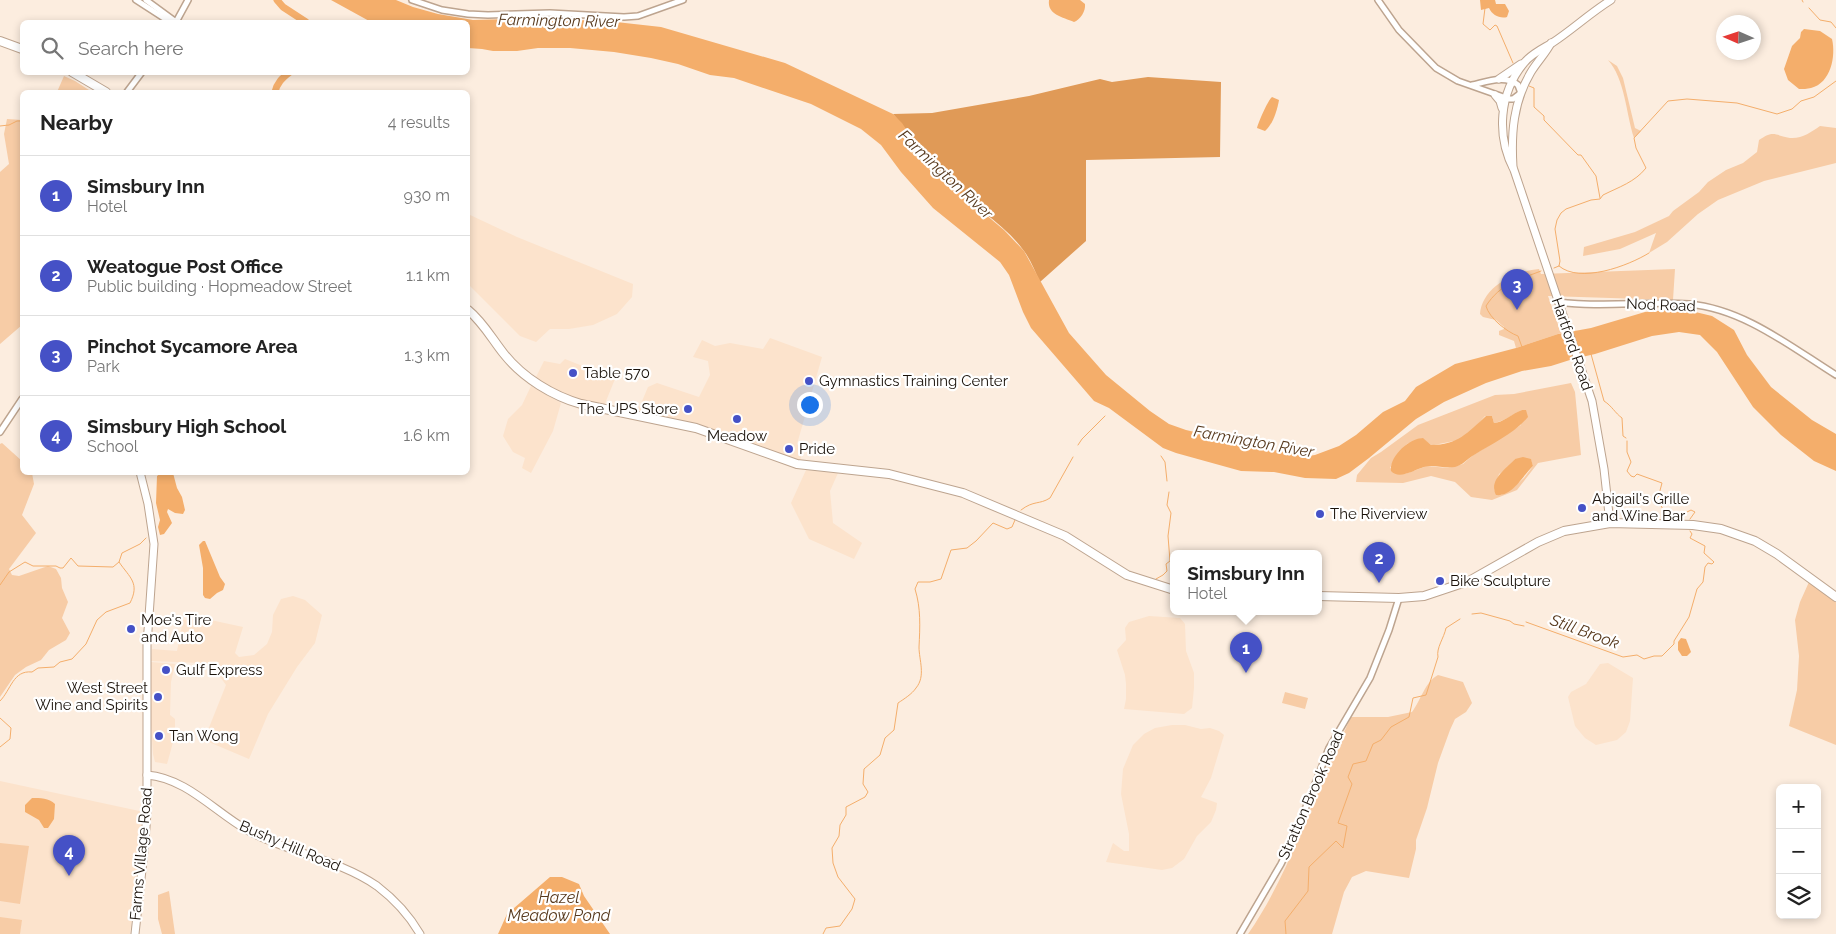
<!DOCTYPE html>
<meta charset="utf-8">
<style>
:root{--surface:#fff;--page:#f2f2f2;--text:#222;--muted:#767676;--line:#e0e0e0;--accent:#4551c6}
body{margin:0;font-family:Raleway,sans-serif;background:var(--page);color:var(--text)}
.controls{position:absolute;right:15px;bottom:15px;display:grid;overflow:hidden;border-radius:8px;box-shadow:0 2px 8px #0003}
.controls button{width:45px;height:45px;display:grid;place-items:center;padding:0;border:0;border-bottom:1px solid var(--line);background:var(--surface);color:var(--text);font:25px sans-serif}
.compass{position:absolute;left:1716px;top:15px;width:45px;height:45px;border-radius:50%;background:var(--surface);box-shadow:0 2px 8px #0003;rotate:273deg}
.you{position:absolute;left:809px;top:404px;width:18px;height:18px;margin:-12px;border:4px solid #fff;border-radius:50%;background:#1a73e8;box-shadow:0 0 0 8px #1a73e833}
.badge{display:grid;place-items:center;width:32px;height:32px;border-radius:50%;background:var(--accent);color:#fff;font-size:16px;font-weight:700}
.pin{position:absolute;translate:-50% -41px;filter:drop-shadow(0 1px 2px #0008)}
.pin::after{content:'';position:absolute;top:26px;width:18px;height:15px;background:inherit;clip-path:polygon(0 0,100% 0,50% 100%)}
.popup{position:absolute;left:1170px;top:550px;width:152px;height:65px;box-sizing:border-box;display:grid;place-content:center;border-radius:8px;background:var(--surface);filter:drop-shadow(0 1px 4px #0005);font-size:16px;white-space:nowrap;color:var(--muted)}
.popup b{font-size:19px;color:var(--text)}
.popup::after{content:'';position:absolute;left:50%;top:100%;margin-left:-10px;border:10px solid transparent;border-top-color:var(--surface)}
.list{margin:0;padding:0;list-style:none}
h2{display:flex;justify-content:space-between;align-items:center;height:65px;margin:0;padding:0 20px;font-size:21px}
h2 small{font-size:16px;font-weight:400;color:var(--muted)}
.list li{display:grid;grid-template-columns:32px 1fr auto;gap:15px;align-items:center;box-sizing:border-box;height:80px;padding:0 20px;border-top:1px solid var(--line)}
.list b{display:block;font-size:19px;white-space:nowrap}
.list p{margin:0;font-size:16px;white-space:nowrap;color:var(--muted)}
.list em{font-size:16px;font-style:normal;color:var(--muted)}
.icon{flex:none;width:28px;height:28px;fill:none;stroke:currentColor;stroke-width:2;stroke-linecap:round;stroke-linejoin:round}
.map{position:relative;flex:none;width:1836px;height:934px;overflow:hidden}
.search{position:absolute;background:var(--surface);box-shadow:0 2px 8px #0003;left:20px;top:20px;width:450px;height:55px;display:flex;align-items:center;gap:12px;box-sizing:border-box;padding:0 18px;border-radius:8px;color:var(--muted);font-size:19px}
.panel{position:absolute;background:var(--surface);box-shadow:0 2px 8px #0003;left:20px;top:90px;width:450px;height:385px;border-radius:8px}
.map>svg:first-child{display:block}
.built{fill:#fce3cc}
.green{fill:#f7cca6;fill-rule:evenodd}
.forest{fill:#e09a57}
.water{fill:#f4ae6b}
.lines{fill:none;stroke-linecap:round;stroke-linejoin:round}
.stream{stroke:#f4ae6b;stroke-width:1}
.river{stroke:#f4ae6b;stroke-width:7}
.minor-casing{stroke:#bda48f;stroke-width:8}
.major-casing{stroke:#bda48f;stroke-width:9}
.highway-casing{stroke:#bda48f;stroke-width:10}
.minor{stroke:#fff;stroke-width:5}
.major{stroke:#fff;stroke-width:7}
.highway{stroke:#fff;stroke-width:8}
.poi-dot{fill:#4551c6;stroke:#fff;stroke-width:2}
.labels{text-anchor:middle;stroke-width:4.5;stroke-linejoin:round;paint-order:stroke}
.street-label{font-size:15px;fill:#1a120a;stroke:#fff}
.poi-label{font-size:15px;fill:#1a120a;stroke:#fff;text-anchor:start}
.water-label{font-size:16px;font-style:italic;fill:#57391d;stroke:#fff}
</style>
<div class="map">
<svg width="1836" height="934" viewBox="0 0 1836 934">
<rect width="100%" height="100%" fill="#fceddf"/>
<!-- built -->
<g class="built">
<path d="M 468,214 L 517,237 L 633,284 L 632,297 L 617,314 L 593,325 L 569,329 L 550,329 L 536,342 L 520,336 L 468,284 Z"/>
<path d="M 770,338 L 822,357 L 797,444 L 802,451 L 800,462 L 739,438 L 690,423 L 637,413 L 648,387 L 657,383 L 699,397 L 710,375 L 708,361 L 693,357 L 702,340 L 715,346 L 730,343 L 763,349 Z"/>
<path d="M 565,359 L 615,379 L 604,406 L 576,399 L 550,388 L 535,379 L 544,361 L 560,364 Z"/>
<path d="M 531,386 L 561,403 L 553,431 L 531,473 L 522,468 L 525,458 L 513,452 L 503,436 L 508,419 L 522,405 Z"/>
<path d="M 806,470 L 838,473 L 830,491 L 833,523 L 862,543 L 854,559 L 809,539 L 791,503 Z"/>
<path d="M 293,596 L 305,600 L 322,615 L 315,643 L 297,667 L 268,714 L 249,759 L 204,740 L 226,685 L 213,667 L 202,663 L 151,661 L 152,649 L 177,651 L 183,620 L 206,619 L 243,627 L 235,653 L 239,657 L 254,655 L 267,644 L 272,632 L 273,615 L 281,599 Z"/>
<path d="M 1149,616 L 1180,618 L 1185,624 L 1186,651 L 1194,673 L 1194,688 L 1192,708 L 1184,714 L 1124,709 L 1126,699 L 1126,684 L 1125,675 L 1117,650 L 1126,640 L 1125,628 L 1129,622 Z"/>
<path d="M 151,662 L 175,664 L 171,682 L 170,715 L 175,719 L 175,735 L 167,764 L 155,762 L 153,754 L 150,711 Z"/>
<path d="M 1608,663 L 1633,678 L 1630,721 L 1626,732 L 1617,740 L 1596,745 L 1585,738 L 1575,726 L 1568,697 L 1571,692 L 1586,684 L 1600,664 Z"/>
<path d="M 1172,725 L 1185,725 L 1201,729 L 1210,728 L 1219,731 L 1224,735 L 1211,778 L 1201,797 L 1217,803 L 1216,810 L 1211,822 L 1197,836 L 1184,859 L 1172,868 L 1162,870 L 1106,862 L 1113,843 L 1124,851 L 1129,851 L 1129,834 L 1121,794 L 1123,769 L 1133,745 L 1144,734 L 1155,728 Z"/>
<path d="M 0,781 L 144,812 L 130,934 L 0,934 Z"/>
</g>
<!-- green -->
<g class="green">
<path d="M 1608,60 L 1617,66 L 1623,78 L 1635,128 L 1641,131 L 1634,138 C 1626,113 1625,79 1608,60 Z"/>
<path d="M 64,76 L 75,81 L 92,92 L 57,92 Z"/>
<path d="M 7,119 L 22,120 L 22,325 L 0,344 L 0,172 L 9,164 L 4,134 Z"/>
<path d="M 1820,126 L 1836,128 L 1836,163 L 1764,181 L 1718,200 L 1698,214 L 1667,242 L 1649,253 L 1656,233 L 1620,249 L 1583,256 L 1584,247 L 1635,232 L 1669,216 L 1673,211 L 1699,192 L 1708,182 L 1726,170 L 1743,163 L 1757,152 L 1759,140 C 1774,130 1774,135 1790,138 C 1802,139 1811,132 1820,126 Z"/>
<path d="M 1539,269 L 1541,274 L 1675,269 L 1673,300 L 1548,296 L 1561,333 L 1516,348 L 1514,341 L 1499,335 L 1499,331 L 1504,329 L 1504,327 L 1496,320 L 1483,317 L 1480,314 C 1482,287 1515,271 1539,269 Z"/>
<path d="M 1571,383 L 1575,392 L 1581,455 L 1538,463 L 1517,490 L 1492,500 L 1471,497 L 1455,482 L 1431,476 L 1403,483 L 1356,482 L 1357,475 L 1371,458 L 1381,452 L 1418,425 L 1495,395 L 1514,394 ZM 1522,410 L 1521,425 L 1472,456 L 1463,464 L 1448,468 L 1427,466 L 1405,474 L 1390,468 L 1395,458 L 1407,444 L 1422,438 L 1431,445 L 1434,445 L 1459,440 L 1473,430 L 1485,416 L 1492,416 L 1494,423 C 1503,422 1513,414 1522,410 ZM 1515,459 L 1531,460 L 1533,466 L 1524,478 L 1513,488 L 1501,495 L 1494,490 L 1499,474 L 1511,465 Z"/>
<path d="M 2,443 L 22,461 L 22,472 L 32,473 L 34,484 L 22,515 L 36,533 L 9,569 L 12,575 L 19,576 L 48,566 L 56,569 L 61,578 L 62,588 L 68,602 L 62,618 L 70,633 L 66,640 L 49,650 L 41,660 L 26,667 L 15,675 L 0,697 L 0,444 Z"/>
<path d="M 1809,582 L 1836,602 L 1836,745 L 1789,726 L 1797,690 L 1799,656 L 1795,620 L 1800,602 Z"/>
<path d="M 1438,675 L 1463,682 L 1472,703 L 1466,712 L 1455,719 L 1450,730 L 1438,763 L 1427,808 L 1416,840 L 1416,849 L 1409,878 L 1366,871 L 1352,877 L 1344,892 L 1332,934 L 1248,934 C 1283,884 1303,825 1327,769 C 1335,752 1343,734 1351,717 L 1388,717 L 1412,712 C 1421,700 1425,682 1438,675 Z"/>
<path d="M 1285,692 L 1308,698 L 1305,709 L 1282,703 Z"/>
<path d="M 0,843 L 29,846 L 20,904 L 0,901 Z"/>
<path d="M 169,891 L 175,934 L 162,934 L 158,919 L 158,895 Z"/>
<path d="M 0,917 L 22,920 L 20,934 L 0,934 Z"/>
</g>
<!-- forest -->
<path class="forest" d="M 1148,77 L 1221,82 L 1220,157 L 1086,160 L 1086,241 L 1040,282 C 1035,272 1031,260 1024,251 C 1006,225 971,205 948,183 C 926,162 913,135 893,114 L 932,113 L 1029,96 L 1100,79 L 1112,82 Z"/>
<!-- water -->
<g class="water">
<path d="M 331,0 L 396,0 L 413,7 L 438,14 L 473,20 L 545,18 L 616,22 L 661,27 L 785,63 L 893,114 L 902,123 L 923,155 L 947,182 L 1004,230 L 1024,251 L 1069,333 L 1106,375 L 1150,411 L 1169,424 L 1186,430 L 1279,451 L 1308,456 L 1315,455 L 1339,446 L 1356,435 L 1383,412 L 1405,401 L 1416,387 L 1455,364 L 1516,348 L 1558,334 L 1591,328 L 1645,312 L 1683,309 L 1712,316 L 1734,330 L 1747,355 L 1771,387 L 1812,420 L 1836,434 L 1836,471 L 1814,461 L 1781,435 L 1753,407 L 1717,352 L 1700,335 L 1679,332 L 1652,336 L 1595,354 L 1573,359 L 1551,366 L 1522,371 L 1486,383 L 1444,402 L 1416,419 L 1369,458 L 1349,473 L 1336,479 L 1305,478 L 1274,472 L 1241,471 L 1176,453 L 1163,448 L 1109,408 L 1094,401 L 1031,328 L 1023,312 L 1009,275 L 1000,262 L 933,208 L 901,172 L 881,145 L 861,129 L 811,104 L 734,78 L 710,75 L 678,64 L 651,58 L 614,52 L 570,48 L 538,48 L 517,51 L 493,51 L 482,49 L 468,48 L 468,22 L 371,22 Z"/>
<path d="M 1049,0 L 1080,0 L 1085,4 C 1086,11 1080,20 1074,22 C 1063,17 1047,15 1049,0 Z"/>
<path d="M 1480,0 L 1495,0 L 1496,4 L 1505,4 L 1509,11 L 1507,17 C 1500,19 1492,15 1489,8 L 1481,10 Z"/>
<path d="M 1804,29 L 1820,31 L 1832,39 C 1836,56 1831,83 1811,88 C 1807,89 1803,89 1799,89 L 1788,80 L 1784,69 L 1792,46 L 1800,38 L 1801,32 Z"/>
<path d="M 1272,97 L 1279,100 C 1277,111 1273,124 1265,131 L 1257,128 C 1258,123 1268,100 1272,97 Z"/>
<path d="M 1522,410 L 1526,410 L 1528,417 C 1514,434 1493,443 1474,455 C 1467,459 1463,465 1455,467 C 1444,469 1434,464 1424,467 C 1414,470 1399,480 1391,471 C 1389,457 1409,438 1423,438 L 1431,445 C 1458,445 1467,433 1486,416 L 1492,416 L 1494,423 C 1502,423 1513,413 1522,410 Z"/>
<path d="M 1523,457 L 1531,459 L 1533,466 C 1523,475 1513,497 1496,495 C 1488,480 1507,468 1515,459 Z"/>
<path d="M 161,473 L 173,473 L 177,488 L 182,497 L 185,510 L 183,514 L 175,513 L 168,509 L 167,512 L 172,523 L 164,534 L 160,535 L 158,527 L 160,520 L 156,503 L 157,476 Z"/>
<path d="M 203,541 L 205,541 L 220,577 L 225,584 L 223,590 L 217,593 L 210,599 L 205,598 L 203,595 L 203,568 L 199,545 Z"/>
<path d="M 1681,638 L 1686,639 L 1691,652 L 1687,656 L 1682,656 L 1678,650 L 1678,642 Z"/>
<path d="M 32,798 C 40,798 49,798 55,804 L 54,819 L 48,828 L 44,828 L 39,820 L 25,812 L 25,805 Z"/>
<path d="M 550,877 L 562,877 L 579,884 L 584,896 L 610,934 L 498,934 L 507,914 Z"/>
</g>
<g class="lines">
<!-- stream -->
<g class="stream">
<path d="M 1802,0 L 1803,2"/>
<path d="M 1485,8 L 1483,24 L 1490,30 L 1495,25 L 1497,26 L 1513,63"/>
<path d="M 1809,8 L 1820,20 L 1831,22 L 1836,28"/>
<path d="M 1529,86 L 1534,88 L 1534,107 L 1544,116 L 1544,120 L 1578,155 L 1581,155 L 1596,176 L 1600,198"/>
<path d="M 0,126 L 9,125 L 17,121 L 22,121"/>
<path d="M 1559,266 C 1580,284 1628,266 1649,253"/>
<path d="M 1554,268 L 1559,266 L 1560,261 L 1555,229 L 1557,220 L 1561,213 L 1566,209 L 1591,200 L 1600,199 L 1603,195 C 1619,187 1635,182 1646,168 L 1636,148 L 1634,138 L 1668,101 L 1687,99 L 1737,103 L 1777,114 L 1792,109 L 1801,101 L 1814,97 L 1836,81"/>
<path d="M 1522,347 L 1518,336 C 1507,332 1489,318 1486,306 C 1500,284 1518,280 1541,271"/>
<path d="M 1591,354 L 1604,401 C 1612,406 1615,413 1622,418 L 1623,436 L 1626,438"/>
<path d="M 1627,441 L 1627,452 L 1631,462 L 1627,471 L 1631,476 L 1634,477 L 1637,474 L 1662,483 L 1658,498 L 1663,510 L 1666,511 L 1667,514 L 1672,517 L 1684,516 L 1685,513 L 1691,510 L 1695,512 L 1690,519"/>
<path d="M 1078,445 L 1082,439 L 1105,416"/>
<path d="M 1161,456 L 1165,462 L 1167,481"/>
<path d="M 1021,510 C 1034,500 1039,505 1050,498 L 1073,457"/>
<path d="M 1156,579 L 1163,575 L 1167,571 L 1166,564 L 1170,561 L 1168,536 L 1171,513 L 1167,505 L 1169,492"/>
<path d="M 0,585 L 9,572 L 25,562 L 33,566 L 56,566 L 60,568 L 63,568 L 71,558 L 78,566 L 113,567 L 119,562"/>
<path d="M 1472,614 L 1481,613 L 1510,621 L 1514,624 L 1524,626"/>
<path d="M 1526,622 L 1623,657 L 1637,655 L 1644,659 L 1654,656 L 1662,656 L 1674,644 L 1674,641 L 1689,617 L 1697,589 L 1703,582 L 1705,567 L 1708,563 L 1712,564 L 1714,562 L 1704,553 L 1705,546 L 1690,538 L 1692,534 L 1690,531"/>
<path d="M 0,701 C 11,690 13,670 32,672 L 38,668 L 54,667 L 60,662 L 72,659 L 86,644 L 97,620 L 106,612 L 130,603 C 140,583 130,578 119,562 L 122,553 L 140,544 L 146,538"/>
<path d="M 0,718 L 11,728 L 10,739 L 0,747"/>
<path d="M 823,934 L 826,928 L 840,926 L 852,909 L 855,899 L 838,877 L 833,863 L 832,848 L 839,836 L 840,825 L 846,815 L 846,807 L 865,797 L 868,792 L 863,784 L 864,769 L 880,755 L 885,738 L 894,730 L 898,703 C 904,699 912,694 916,688 C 926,676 919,660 919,647 C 920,627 921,608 915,589 L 918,582 L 930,582 L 941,579 L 951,550 L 967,548 L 976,541 L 993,523 L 1007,529 L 1012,527 L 1015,520"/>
<path d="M 1286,934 L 1285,921 L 1308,891 L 1309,867 L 1336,841 L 1343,848 L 1347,826 L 1338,823 L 1352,784 L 1348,777 L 1353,764 L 1366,761 L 1373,744 L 1381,740 L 1391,727 L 1409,717 L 1413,698 L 1426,695 L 1438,657 C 1436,648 1444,638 1446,628 L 1460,619"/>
</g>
<!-- river -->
<g class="river">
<path d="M 277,0 L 283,7 L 306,22"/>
<path d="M 275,92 C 277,83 282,78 290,72"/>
</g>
<!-- minor casing -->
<g class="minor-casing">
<g id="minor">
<path d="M 136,0 L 170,22 L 177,22"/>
<path d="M 146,0 L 176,22"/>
<path d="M 412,0 L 442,10 L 468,14 L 488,15 L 550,13 L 624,17 L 638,16 L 683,0"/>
<path d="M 1378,0 L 1399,30 L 1436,68 L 1458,81 L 1509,99 L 1513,99 L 1521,93 L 1518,85 C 1505,74 1486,82 1472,85"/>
<path d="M 176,22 L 188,0"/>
<path d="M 127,92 L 142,72"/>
<path d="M 1558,302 C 1601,308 1646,301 1689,304 C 1744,309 1791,347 1836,375"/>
<path d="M 0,432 L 22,399"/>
<path d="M 1240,934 L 1281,864 L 1295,835 L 1329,748 L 1370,678 L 1389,630 L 1399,598"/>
</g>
</g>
<!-- major casing -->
<g class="major-casing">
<g id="major">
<path d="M 1499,79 L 1521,64"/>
<path d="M 1495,95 L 1500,101 L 1502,108"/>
<path d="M 1513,167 C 1511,134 1513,102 1531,72 C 1537,62 1546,53 1551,43"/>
<path d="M 1610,523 L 1604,469 L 1592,401 L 1514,170 C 1496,136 1499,93 1524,63 C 1531,54 1542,49 1552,43 C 1572,30 1590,13 1611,0"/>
<path d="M 147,775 C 186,778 215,812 247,830 C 288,853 338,859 377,886 C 394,899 409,915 420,934"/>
<path d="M 135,934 L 145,842 L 147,812 L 147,645 L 154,544 L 148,504 L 140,472"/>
</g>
</g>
<!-- highway casing -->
<g class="highway-casing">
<g id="highway">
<path d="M 0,41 L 22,49"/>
<path d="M 72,72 L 106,92"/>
<path d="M 468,310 C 483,322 492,339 504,354 C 523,378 553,396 581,404 L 696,428 L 797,464 L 889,474 L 963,493 L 1065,536 L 1127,575 L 1174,590"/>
<path d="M 1318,596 L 1399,598 L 1424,596 L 1469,581 L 1538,542 L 1564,531 L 1610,523 L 1693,525 L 1721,529 L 1755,541 L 1777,554 L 1836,597"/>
</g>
</g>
<!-- minor -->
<use href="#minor" class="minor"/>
<!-- major -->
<use href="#major" class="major"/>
<!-- highway -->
<use href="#highway" class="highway"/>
</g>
<!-- markers -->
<g class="poi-dot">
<circle cx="573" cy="373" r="5"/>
<circle cx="809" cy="381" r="5"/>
<circle cx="688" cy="409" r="5"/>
<circle cx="737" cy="419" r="5"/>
<circle cx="789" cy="449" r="5"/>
<circle cx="1582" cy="508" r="5"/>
<circle cx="1320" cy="514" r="5"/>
<circle cx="1440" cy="581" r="5"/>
<circle cx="131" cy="629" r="5"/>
<circle cx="166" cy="670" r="5"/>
<circle cx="158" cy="697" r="5"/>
<circle cx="159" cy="736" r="5"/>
</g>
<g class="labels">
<!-- street labels -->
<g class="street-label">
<text transform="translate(1661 305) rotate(2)" y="5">Nod Road</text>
<text transform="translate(1572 344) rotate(71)" y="5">Hartford Road</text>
<text transform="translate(1311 795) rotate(-66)" y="5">Stratton Brook Road</text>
<text transform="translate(290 846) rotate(23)" y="5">Bushy Hill Road</text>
<text transform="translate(141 854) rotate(-85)" y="5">Farms Village Road</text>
</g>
<!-- poi labels -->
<g class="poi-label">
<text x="583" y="378">Table 570</text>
<text x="819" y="386">Gymnastics Training Center</text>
<text x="678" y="414" text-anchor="end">The UPS Store</text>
<text x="737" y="441" text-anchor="middle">Meadow</text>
<text x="799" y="454">Pride</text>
<text x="1592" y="504">Abigail's Grille<tspan x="1592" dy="17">and Wine Bar</tspan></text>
<text x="1330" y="519">The Riverview</text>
<text x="1450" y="586">Bike Sculpture</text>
<text x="141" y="625">Moe's Tire<tspan x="141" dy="17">and Auto</tspan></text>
<text x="176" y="675">Gulf Express</text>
<text x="148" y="693" text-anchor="end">West Street<tspan x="148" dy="17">Wine and Spirits</tspan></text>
<text x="169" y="741">Tan Wong</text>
</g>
<!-- water labels -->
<g class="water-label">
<text transform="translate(559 20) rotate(1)" y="6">Farmington River</text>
<text transform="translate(946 174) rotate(43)" y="6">Farmington River</text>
<text transform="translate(1254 441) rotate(10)" y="6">Farmington River</text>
<text transform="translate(1585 631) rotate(20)" y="6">Still Brook</text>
<text x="559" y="903">Hazel<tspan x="559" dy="18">Meadow Pond</tspan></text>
</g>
</g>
</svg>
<div class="controls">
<button>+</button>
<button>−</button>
<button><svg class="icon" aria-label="layers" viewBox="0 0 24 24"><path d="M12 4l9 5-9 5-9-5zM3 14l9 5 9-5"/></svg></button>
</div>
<svg class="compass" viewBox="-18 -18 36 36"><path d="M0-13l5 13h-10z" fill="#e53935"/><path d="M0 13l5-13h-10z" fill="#767676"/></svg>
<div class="you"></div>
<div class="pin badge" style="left:1246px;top:673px">1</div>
<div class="popup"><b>Simsbury Inn</b>Hotel</div>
<div class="pin badge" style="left:1379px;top:583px">2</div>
<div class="pin badge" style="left:1517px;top:310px">3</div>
<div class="pin badge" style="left:69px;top:876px">4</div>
<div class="search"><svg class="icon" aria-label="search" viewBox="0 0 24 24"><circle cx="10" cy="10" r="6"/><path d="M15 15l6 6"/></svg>Search here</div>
<section class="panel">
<h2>Nearby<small>4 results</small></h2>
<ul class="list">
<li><span class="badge">1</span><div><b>Simsbury Inn</b><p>Hotel</p></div><em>930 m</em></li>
<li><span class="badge">2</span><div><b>Weatogue Post Office</b><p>Public building · Hopmeadow Street</p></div><em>1.1 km</em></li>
<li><span class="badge">3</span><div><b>Pinchot Sycamore Area</b><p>Park</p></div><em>1.3 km</em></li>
<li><span class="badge">4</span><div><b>Simsbury High School</b><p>School</p></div><em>1.6 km</em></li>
</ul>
</section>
</div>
